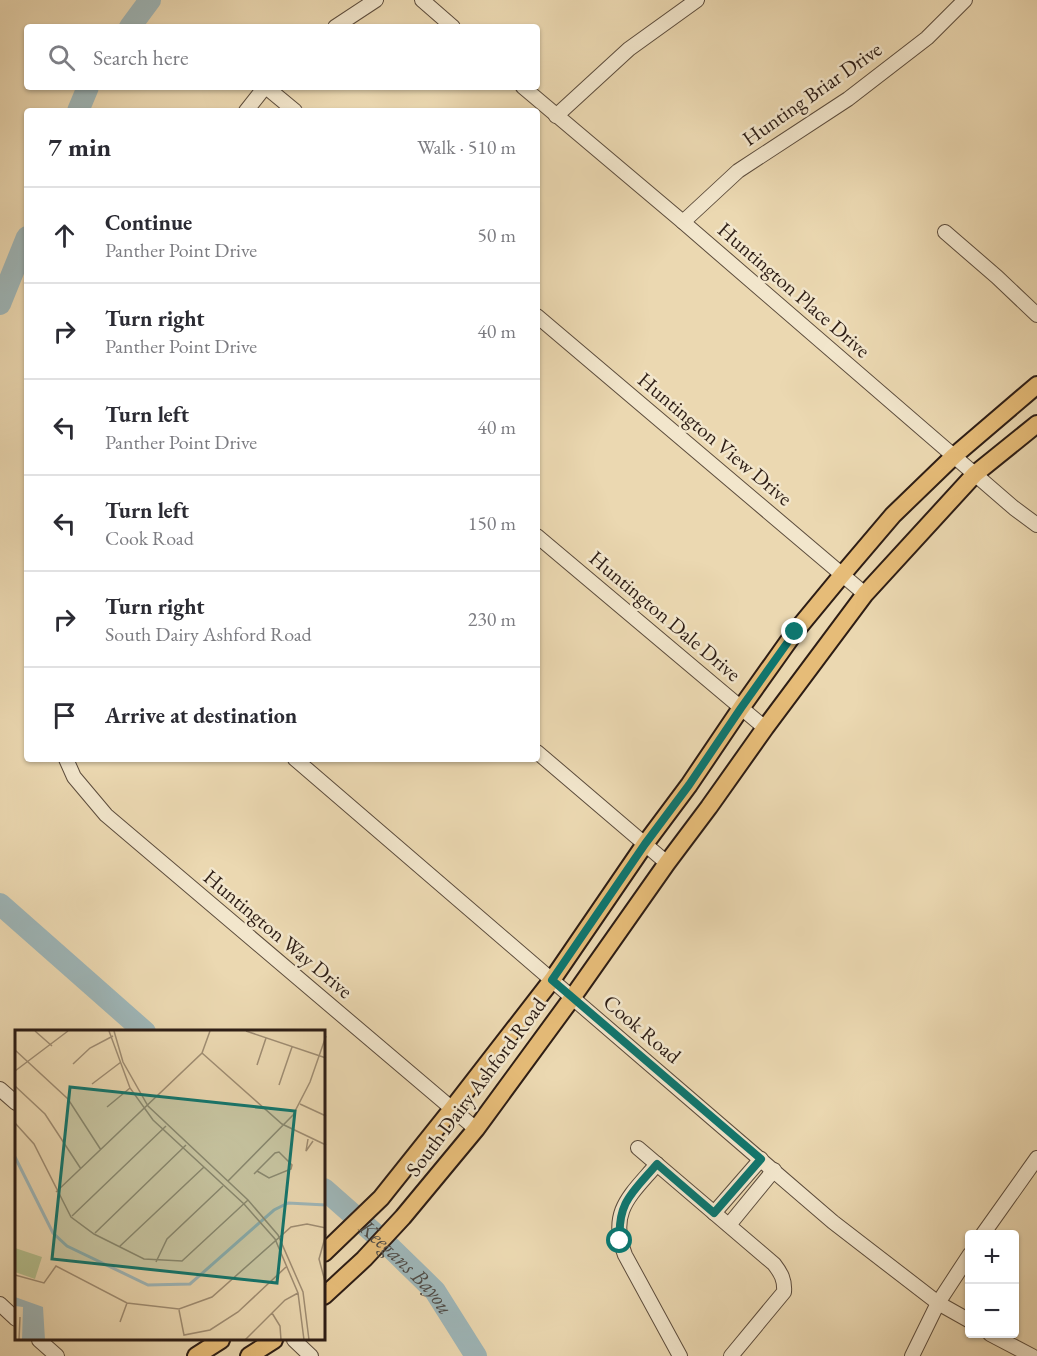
<!DOCTYPE html>
<meta charset="utf-8">
<style>
:root{--surface:#fff;--page:#f2f2f3;--text:#2b2b33;--muted:#7c7c81;--line:#e1e1e2}
body{margin:0;font-family:"EB Garamond",serif;background:var(--page);color:var(--text)}
.controls{position:absolute;right:18px;bottom:18px;display:grid;overflow:hidden;border-radius:6px;box-shadow:0 2px 4px #0004}
.controls button{width:54px;height:54px;display:grid;place-items:center;padding:0;border:0;border-bottom:2px solid var(--line);background:var(--surface);color:var(--text);font:30px sans-serif}
.stop{position:absolute;width:18px;height:18px;margin:-14px;border:4px solid #0f766e;border-radius:50%;background:#fff}
.stop.end{background:#0f766e;border-color:#fff;box-shadow:0 2px 6px #0008}
.list{margin:0;padding:0;list-style:none}
h2{display:flex;justify-content:space-between;align-items:center;height:78px;margin:0;padding:0 24px;font-size:26px}
h2 small{font-size:20px;font-weight:400;color:var(--muted)}
.list li{display:grid;grid-template-columns:39px 1fr auto;gap:18px;align-items:center;box-sizing:border-box;height:96px;padding:0 24px;border-top:2px solid var(--line)}
.list b{display:block;font-size:22px;white-space:nowrap}
.list p{margin:0;font-size:20px;white-space:nowrap;color:var(--muted)}
.list em{font-size:20px;font-style:normal;color:var(--muted)}
.icon{flex:none;width:33px;height:33px;fill:none;stroke:currentColor;stroke-width:2;stroke-linecap:round;stroke-linejoin:round}
.map{position:relative;flex:none;width:1037px;height:1356px;overflow:hidden}
.search{position:absolute;background:var(--surface);box-shadow:0 2px 4px #0004;left:24px;top:24px;width:516px;height:66px;display:flex;align-items:center;gap:15px;box-sizing:border-box;padding:0 21px;border-radius:6px;color:var(--muted);font-size:22px}
.panel{position:absolute;background:var(--surface);box-shadow:0 2px 4px #0004;left:24px;top:108px;width:516px;height:654px;border-radius:6px}
.map>svg:first-child{display:block}
.lines{fill:none;stroke-linecap:round;stroke-linejoin:round}
.river{stroke:#9eb6b8;stroke-width:22}
.minor-casing{stroke:#5c4c3c;stroke-width:16}
.major-casing{stroke:#2d1d15;stroke-width:20}
.minor{stroke:#f2e6cc;stroke-width:14}
.major{stroke:#e6bc78;stroke-width:16}
.route{stroke:#0f766e;stroke-width:8}
.labels{text-anchor:middle;stroke-width:5;stroke-linejoin:round;paint-order:stroke}
.street-label{font-size:21px;fill:#2d1d15;stroke:#f2e6cc}
.water-label{font-size:22px;font-style:italic;fill:#4f4b46;stroke:#f2e6cc}
.inset-river{fill:none;stroke:#9eb6b8;stroke-width:3}
.inset-road{fill:none;stroke:#9f8d73;stroke-width:1.5}
.view{fill:#0f766e;fill-opacity:0.15;stroke:#0f766e;stroke-width:3}
.inset-edge{fill:none;stroke:#2d1d15;stroke-width:3}
</style>
<div class="map">
<svg width="1037" height="1356" viewBox="0 0 1037 1356">
<rect width="100%" height="100%" fill="#ebd8b1"/>
<filter id="stains"><feTurbulence type="fractalNoise" baseFrequency=".00333" numOctaves="4"/><feColorMatrix values="0 0 0 0 .2 0 0 0 0 .09 0 0 0 0 .02 0 0 0 .5 -.17"/></filter>
<radialGradient id="worn" r=".72"><stop offset=".6" stop-color="#630" stop-opacity="0"/><stop offset="1" stop-color="#630" stop-opacity=".3"/></radialGradient>
<g class="lines">
<!-- river -->
<g class="river">
<path d="M 130,27 L 150,0"/>
<path d="M 78,111 L 88,87"/>
<path d="M 0,304 L 27,237"/>
<path d="M 0,904 L 145,1032"/>
<path id="s1" d="M 324,1189 L 392,1249 L 435,1291 L 476,1356"/>
</g>
<!-- minor casing -->
<g class="minor-casing">
<g id="minor">
<path d="M 422,0 L 453,27"/>
<path d="M 335,27 L 376,0"/>
<path d="M 266,87 L 295,111"/>
<path d="M 523,87 L 683,222 L 1014,508 L 1037,525"/>
<path d="M 246,111 L 265,87"/>
<path d="M 556,116 L 629,49 L 697,0"/>
<path d="M 683,222 L 738,171 L 848,99 L 927,38 L 965,0"/>
<path d="M 945,232 L 997,277 L 1037,315"/>
<path d="M 537,316 L 865,594"/>
<path d="M 537,536 L 765,728"/>
<path d="M 537,752 L 667,863"/>
<path d="M 66,759 L 74,777 L 106,815 L 476,1129"/>
<path d="M 295,759 L 833,1222 L 938,1303 L 970,1321"/>
<path d="M 0,1089 L 16,1103"/>
<path d="M 638,1148 L 774,1264 C 781,1273 785,1280 784,1292 L 731,1356"/>
<path d="M 657,1164 C 631,1195 608,1211 625,1255 L 680,1356"/>
<path d="M 714,1213 L 761,1159"/>
<path d="M 729,1225 L 774,1170"/>
<path d="M 983,1234 L 1037,1158"/>
<path d="M 0,1304 L 16,1319"/>
<path d="M 990,1334 L 1032,1356"/>
<path d="M 39,1340 L 57,1356"/>
<path d="M 294,1340 L 311,1356"/>
<path d="M 912,1356 L 938,1303 L 970,1254"/>
</g>
</g>
<!-- major casing -->
<g class="major-casing">
<g id="major">
<path d="M 324,1253 L 381,1198 L 452,1109 L 552,980 L 645,844 L 689,785 L 741,708 L 795,632 L 842,575 L 893,515 L 954,456 L 1037,385"/>
<path d="M 324,1296 L 364,1259 L 403,1217 L 476,1129 L 572,998 L 667,863 L 709,807 L 765,728 L 865,594 L 975,474 L 1037,424"/>
<path d="M 196,1356 L 221,1340"/>
<path d="M 249,1356 L 274,1340"/>
</g>
</g>
<!-- minor -->
<use href="#minor" class="minor"/>
<!-- major -->
<use href="#major" class="major"/>
</g>
<g class="lines">
<!-- route -->
<path class="route" d="M 620,1241 C 617,1202 633,1192 657,1164 L 714,1213 L 761,1159 L 552,980 L 645,844 L 689,785 L 741,708 L 795,632"/>
</g>
<g class="labels">
<!-- street labels -->
<g class="street-label">
<text transform="translate(812 94) rotate(-35)" y="7">Hunting Briar Drive</text>
<text transform="translate(794 290) rotate(41)" y="7">Huntington Place Drive</text>
<text transform="translate(715 439) rotate(40)" y="7">Huntington View Drive</text>
<text transform="translate(665 616) rotate(40)" y="7">Huntington Dale Drive</text>
<text transform="translate(278 934) rotate(40)" y="7">Huntington Way Drive</text>
<text transform="translate(642 1029) rotate(40)" y="7">Cook Road</text>
<text transform="translate(476 1087) rotate(-53)" y="7">South Dairy Ashford Road</text>
</g>
<!-- water labels -->
<g class="water-label">
<text dy="8" stroke="none"><textPath href="#s1" startOffset="114">Keegans Bayou</textPath></text>
</g>
</g>
<!-- overview -->
<g transform="translate(15 1030)">
<rect width="310" height="310" fill="#ebd8b1"/>
<path d="M 0,218 L 27,227 L 20,249 L 0,242 Z" fill="#b4bf8e"/>
<path d="M 0,267 L 28,277 L 30,310 L 7,310 L 8,277 L 0,276 Z" fill="#9eb6b8"/>
<path class="inset-river" d="M 0,127 L 38,203 L 52,216 L 133,255 L 175,254 L 259,180 L 273,173 L 311,175"/>
<path class="inset-road" d="M 20,1 L 37,16M 94,1 L 115,58 L 138,90 L 229,174 L 260,209 L 283,263 L 289,310M 99,1 L 108,32 L 133,76 L 233,170 L 263,205 L 288,262 L 294,310M 231,1 L 311,28M 0,20 L 53,69 L 86,120M 187,23 L 267,94 L 311,115M 58,34 L 75,18 L 98,6M 242,35 L 251,8M 0,41 L 53,1M 77,54 L 106,32M 264,55 L 277,17M 0,56 L 30,84 L 66,139M 285,74 L 311,86M 92,77 L 115,58M 0,93 L 19,114 L 56,187 L 79,204 L 129,229 L 167,231 L 233,170M 293,109 L 291,121 L 298,111M 239,144 L 260,123 L 264,122 L 277,135 L 276,139 L 254,148 L 242,141M 213,151 L 278,85 L 295,52 L 311,6M 41,162 L 187,23 L 195,1M 57,186 L 151,96M 80,203 L 171,115M 311,204 L 304,229 L 311,255M 104,217 L 189,137M 141,232 L 152,209 L 208,156M 0,245 L 29,253 L 41,236 L 112,273 L 164,279 L 197,267 L 276,197 L 292,194 L 311,198M 164,280 L 169,305 L 195,300 L 223,282 L 271,237M 257,283 L 265,296 L 266,310M 105,292 L 112,273M 4,310 L 5,287M 230,310 L 270,270 L 283,263"/>
<path class="view" d="M 55,57 L 280,81 L 262,253 L 37,229 Z"/>
<rect width="310" height="310" class="inset-edge"/>
</g>
<rect width="100%" height="100%" filter="url(#stains)"/>
<rect width="100%" height="100%" fill="url(#worn)"/>
</svg>
<div class="controls">
<button>+</button>
<button>−</button>
</div>
<div class="stop" style="left:620px;top:1241px"></div>
<div class="stop end" style="left:795px;top:632px"></div>
<div class="search"><svg class="icon" aria-label="search" viewBox="0 0 24 24"><circle cx="10" cy="10" r="6"/><path d="M15 15l6 6"/></svg>Search here</div>
<section class="panel">
<h2>7 min<small>Walk · 510 m</small></h2>
<ul class="list">
<li><svg class="icon" aria-label="ahead" viewBox="0 0 24 24"><path d="M12 20V5M6 11l6-6 6 6"/></svg><div><b>Continue</b><p>Panther Point Drive</p></div><em>50 m</em></li>
<li><svg class="icon" aria-label="right" viewBox="0 0 24 24"><path d="M7 20v-9h11M14 6l5 5-5 5"/></svg><div><b>Turn right</b><p>Panther Point Drive</p></div><em>40 m</em></li>
<li><svg class="icon" aria-label="left" viewBox="0 0 24 24"><path d="M17 20v-9H6M10 6l-5 5 5 5"/></svg><div><b>Turn left</b><p>Panther Point Drive</p></div><em>40 m</em></li>
<li><svg class="icon" aria-label="left" viewBox="0 0 24 24"><path d="M17 20v-9H6M10 6l-5 5 5 5"/></svg><div><b>Turn left</b><p>Cook Road</p></div><em>150 m</em></li>
<li><svg class="icon" aria-label="right" viewBox="0 0 24 24"><path d="M7 20v-9h11M14 6l5 5-5 5"/></svg><div><b>Turn right</b><p>South Dairy Ashford Road</p></div><em>230 m</em></li>
<li><svg class="icon" aria-label="arrive" viewBox="0 0 24 24"><path d="M6 21V4h12l-3 4 3 4H6"/></svg><div><b>Arrive at destination</b></div></li>
</ul>
</section>
</div>
